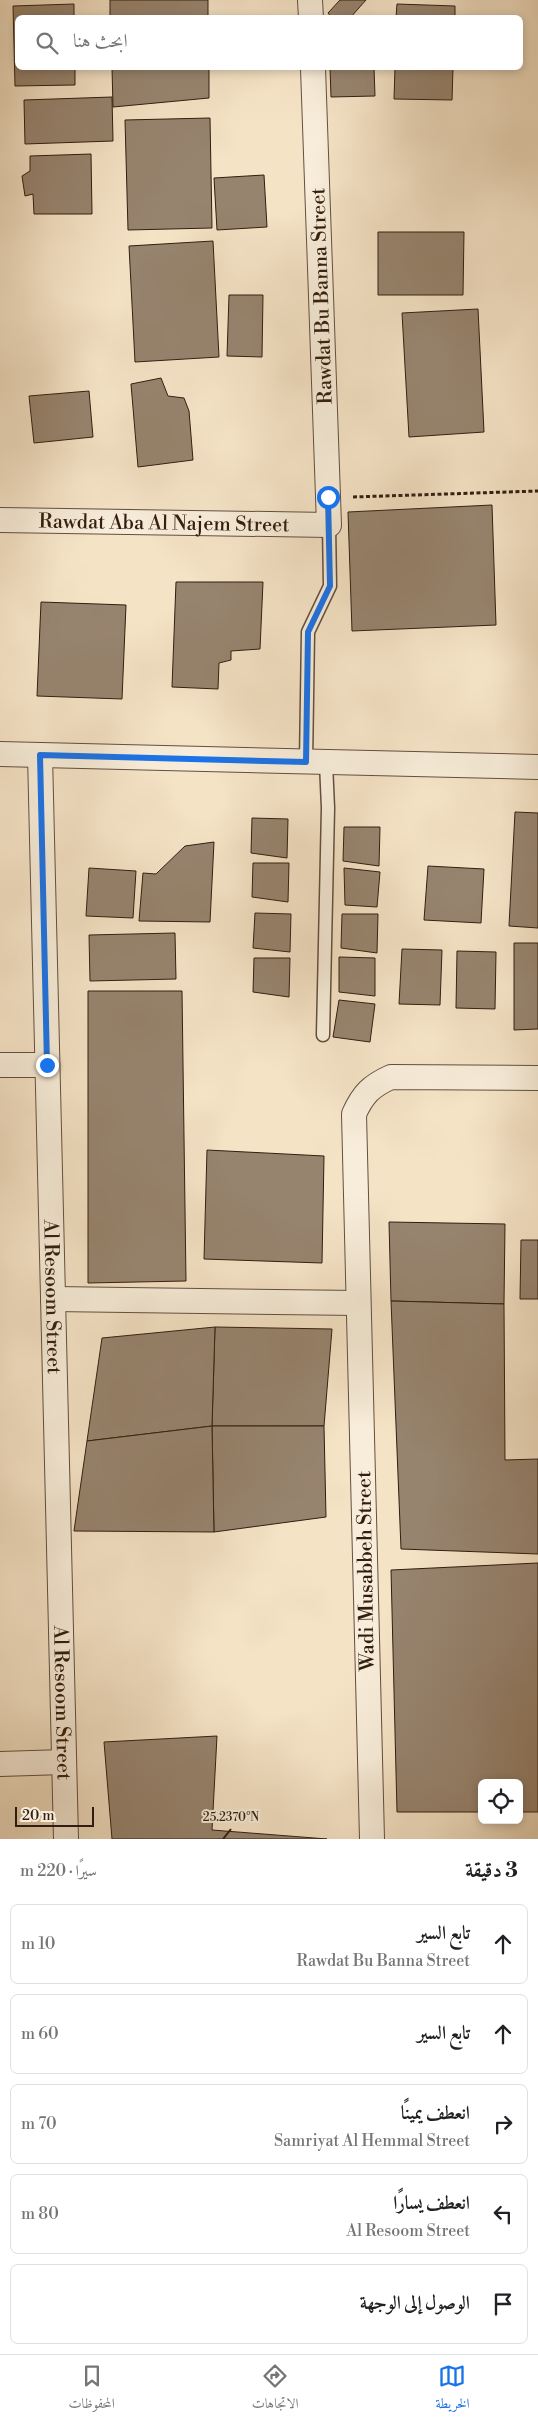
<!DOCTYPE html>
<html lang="ar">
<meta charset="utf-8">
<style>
:root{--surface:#fff;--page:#f2f2f2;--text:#202124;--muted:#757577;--line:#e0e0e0;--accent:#1a73e8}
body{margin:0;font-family:"Libre Bodoni",Amiri,serif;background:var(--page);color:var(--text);direction:rtl}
.controls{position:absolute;right:15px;bottom:15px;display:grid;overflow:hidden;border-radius:8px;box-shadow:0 2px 8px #0003}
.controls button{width:45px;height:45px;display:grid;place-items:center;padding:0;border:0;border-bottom:1px solid var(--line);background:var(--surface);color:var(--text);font:25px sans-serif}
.scale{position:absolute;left:15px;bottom:12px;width:79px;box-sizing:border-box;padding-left:5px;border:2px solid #321e10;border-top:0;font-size:14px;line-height:18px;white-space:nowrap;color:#321e10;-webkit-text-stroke:4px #f8edda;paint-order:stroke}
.stop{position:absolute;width:15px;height:15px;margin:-11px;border:4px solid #1a73e8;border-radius:50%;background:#fff}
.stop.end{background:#1a73e8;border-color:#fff;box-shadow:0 1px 5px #0008}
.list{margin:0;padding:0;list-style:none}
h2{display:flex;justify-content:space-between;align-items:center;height:65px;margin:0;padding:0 20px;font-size:21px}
h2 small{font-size:16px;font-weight:400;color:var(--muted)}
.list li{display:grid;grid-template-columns:32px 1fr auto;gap:15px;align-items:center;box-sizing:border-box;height:80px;margin:0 10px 10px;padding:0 10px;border:1px solid var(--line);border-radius:8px}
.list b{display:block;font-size:19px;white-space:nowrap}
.list p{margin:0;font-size:16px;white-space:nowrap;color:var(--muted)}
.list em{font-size:16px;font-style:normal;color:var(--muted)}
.icon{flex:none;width:28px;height:28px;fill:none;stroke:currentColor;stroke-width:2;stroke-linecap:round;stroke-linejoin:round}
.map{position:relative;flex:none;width:538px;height:1839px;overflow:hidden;direction:ltr}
.search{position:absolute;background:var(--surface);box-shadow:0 2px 8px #0003;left:15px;right:15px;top:15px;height:55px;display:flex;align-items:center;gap:12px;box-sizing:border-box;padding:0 18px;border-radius:8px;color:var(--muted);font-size:19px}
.sheet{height:515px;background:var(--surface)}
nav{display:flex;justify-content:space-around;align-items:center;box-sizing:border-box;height:70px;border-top:1px solid var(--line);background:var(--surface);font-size:14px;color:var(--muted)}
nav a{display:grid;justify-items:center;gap:2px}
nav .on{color:var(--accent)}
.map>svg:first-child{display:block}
.building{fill:#97846f;stroke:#321e10}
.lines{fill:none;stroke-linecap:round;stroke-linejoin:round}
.service-casing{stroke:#634f3e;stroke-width:15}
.minor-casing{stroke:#634f3e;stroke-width:26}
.path{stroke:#321e10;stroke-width:3;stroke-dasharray:4 2.5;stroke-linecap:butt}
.service{stroke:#f8edda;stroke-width:12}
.minor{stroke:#f8edda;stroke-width:24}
.route{stroke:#1a73e8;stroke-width:6}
.ticks{fill:none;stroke:#321e10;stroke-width:2}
.labels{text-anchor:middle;stroke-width:4;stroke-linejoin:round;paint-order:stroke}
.street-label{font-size:20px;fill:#321e10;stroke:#f8edda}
.ticks-label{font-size:12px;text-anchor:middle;fill:#321e10;stroke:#f8edda;stroke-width:4;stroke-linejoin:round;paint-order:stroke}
</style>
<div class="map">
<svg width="538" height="1839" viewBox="0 0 538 1839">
<rect width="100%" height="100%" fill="#f5e3c6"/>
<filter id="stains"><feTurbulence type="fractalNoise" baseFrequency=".004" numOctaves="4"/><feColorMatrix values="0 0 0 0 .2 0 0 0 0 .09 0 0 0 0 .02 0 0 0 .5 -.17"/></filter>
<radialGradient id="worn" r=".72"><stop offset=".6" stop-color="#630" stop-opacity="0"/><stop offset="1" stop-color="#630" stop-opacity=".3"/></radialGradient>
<!-- building -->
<g class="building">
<rect x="110" y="0" width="98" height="18"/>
<path d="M 340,0 L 366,0 L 350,18 L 332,18 L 328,13 Z"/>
<path d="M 74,4 L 74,18 L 18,18 L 18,68 L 75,68 L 75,85 L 15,86 L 13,6 Z"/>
<path d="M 397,4 L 455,6 L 455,18 L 396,18 Z"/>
<path d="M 112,68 L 209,68 L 209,98 L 113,107 Z"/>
<path d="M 330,68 L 374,68 L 375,96 L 331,97 Z"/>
<path d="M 395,68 L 453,68 L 452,100 L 394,99 Z"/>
<path d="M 112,97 L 113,141 L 25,144 L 24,100 Z"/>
<path d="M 210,118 L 212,228 L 128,230 L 125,120 Z"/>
<path d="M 91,154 L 92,214 L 34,214 L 33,194 L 25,196 L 22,176 L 30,171 L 30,156 Z"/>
<path d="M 264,175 L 267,227 L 217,230 L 214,178 Z"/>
<path d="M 378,232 L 464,232 L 463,295 L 378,295 Z"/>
<path d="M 213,241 L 219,357 L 135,362 L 129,246 Z"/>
<path d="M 229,295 L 263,295 L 262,357 L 227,356 Z"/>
<path d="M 478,309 L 484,432 L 409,437 L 402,313 Z"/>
<path d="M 161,378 L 168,396 L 184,398 L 189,411 L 193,460 L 138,467 L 131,384 Z"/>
<path d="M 89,391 L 93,437 L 34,443 L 29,396 Z"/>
<path d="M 492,505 L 496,625 L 352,631 L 348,512 Z"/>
<path d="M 176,582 L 263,582 L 260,649 L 231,651 L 231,660 L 219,663 L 218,689 L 172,687 Z"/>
<path d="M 41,602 L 126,605 L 122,699 L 37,696 Z"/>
<path d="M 515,812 L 538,813 L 538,928 L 509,926 Z"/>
<path d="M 252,818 L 288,819 L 287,858 L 251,853 Z"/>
<path d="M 344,827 L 380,827 L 379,866 L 343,861 Z"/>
<path d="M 214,842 L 210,922 L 139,921 L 143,873 L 156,874 L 185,846 Z"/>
<path d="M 253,863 L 289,863 L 288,902 L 252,897 Z"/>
<path d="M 428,866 L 484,869 L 481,923 L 424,920 Z"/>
<path d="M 89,868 L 136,871 L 133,918 L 86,916 Z"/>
<path d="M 344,868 L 380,872 L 377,907 L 345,905 Z"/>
<path d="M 255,913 L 291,914 L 290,952 L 253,948 Z"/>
<path d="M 342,914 L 378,914 L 377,953 L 341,948 Z"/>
<path d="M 175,933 L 176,979 L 90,981 L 89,935 Z"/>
<path d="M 514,943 L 538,943 L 538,1029 L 514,1030 Z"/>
<path d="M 402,949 L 442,950 L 440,1005 L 399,1004 Z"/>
<path d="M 457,951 L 496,952 L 495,1009 L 456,1008 Z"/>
<path d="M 339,957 L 375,958 L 375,996 L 339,992 Z"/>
<path d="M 254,958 L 290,958 L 289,997 L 253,992 Z"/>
<path d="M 88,991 L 182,991 L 186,1281 L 88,1283 Z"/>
<path d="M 339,1000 L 375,1004 L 370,1042 L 333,1037 Z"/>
<path d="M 207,1150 L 324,1156 L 322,1263 L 204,1259 Z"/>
<path d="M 389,1222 L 505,1224 L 504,1304 L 391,1301 Z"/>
<path d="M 521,1240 L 538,1240 L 538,1299 L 520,1299 Z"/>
<path d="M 391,1301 L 504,1304 L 505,1460 L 538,1459 L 538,1554 L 401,1549 Z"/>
<path d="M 215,1327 L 332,1329 L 324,1426 L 212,1426 Z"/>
<path d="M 215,1327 L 212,1426 L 87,1441 L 102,1338 Z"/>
<path d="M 212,1426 L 324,1426 L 326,1517 L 214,1532 Z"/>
<path d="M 212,1426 L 214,1532 L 74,1531 L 87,1441 Z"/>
<path d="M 538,1563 L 538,1812 L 519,1812 L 519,1783 L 482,1783 L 482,1812 L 397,1812 L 391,1570 Z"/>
<path d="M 217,1736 L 212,1830 L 327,1839 L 112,1839 L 104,1742 Z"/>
</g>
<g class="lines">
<!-- service casing -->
<g class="service-casing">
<g id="service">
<path d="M 306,762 L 308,632 L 330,586 L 329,525"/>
<path d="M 323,1035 L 328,808 L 326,763"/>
</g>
</g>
<!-- minor casing -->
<g class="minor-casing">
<g id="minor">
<path d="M 310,0 L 311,18"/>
<path id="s1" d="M 0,520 L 329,525 L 313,68"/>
<path d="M 0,754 L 538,767"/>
<path id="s2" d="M 40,755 L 66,1839"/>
<path d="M 0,1065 L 47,1065"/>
<path d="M 53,1299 L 358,1303"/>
<path d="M 0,1764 L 64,1762"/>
<path d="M 372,1839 L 354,1114 C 363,1094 371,1086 391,1077 L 538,1078"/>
</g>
</g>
<!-- path -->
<path class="path" d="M 353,497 L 538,491"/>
<!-- service -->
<use href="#service" class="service"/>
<!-- minor -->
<use href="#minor" class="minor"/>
</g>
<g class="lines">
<!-- route -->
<path class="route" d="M 47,1065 L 40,755 L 306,762 L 308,632 L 330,586 L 328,497"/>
</g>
<!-- ticks -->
<path class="ticks" d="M 223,1839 L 231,1829"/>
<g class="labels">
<!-- street labels -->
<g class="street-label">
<text transform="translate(321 296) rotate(-92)" y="7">Rawdat Bu Banna Street</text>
<text dy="7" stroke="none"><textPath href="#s1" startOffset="164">Rawdat Aba Al Najem Street</textPath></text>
<text dy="7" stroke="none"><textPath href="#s2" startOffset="542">Al Resoom Street</textPath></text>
<text transform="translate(365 1571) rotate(-91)" y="7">Wadi Musabbeh Street</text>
<text dy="7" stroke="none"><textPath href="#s2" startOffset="948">Al Resoom Street</textPath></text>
</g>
</g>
<g class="ticks-label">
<text x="231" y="1821">25.2370°N</text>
</g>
<rect width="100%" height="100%" filter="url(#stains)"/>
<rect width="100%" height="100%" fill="url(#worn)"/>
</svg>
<div class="controls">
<button><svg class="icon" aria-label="locate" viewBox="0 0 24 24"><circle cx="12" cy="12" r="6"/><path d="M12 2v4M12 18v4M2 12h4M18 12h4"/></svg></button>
</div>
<div class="scale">20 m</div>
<div class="stop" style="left:328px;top:497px"></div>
<div class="stop end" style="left:47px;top:1065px"></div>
<div class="search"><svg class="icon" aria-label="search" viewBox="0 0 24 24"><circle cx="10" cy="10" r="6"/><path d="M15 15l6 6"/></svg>ابحث هنا</div>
</div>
<section class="sheet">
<h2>3 دقيقة<small>سيرًا · 220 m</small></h2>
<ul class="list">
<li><svg class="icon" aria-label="ahead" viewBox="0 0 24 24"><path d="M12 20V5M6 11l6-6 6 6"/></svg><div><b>تابع السير</b><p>Rawdat Bu Banna Street</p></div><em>10 m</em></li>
<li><svg class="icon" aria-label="ahead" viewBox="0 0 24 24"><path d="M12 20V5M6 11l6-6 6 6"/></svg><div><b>تابع السير</b></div><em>60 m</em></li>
<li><svg class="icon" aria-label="right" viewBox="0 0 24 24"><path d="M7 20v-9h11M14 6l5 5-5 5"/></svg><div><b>انعطف يمينًا</b><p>Samriyat Al Hemmal Street</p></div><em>70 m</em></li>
<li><svg class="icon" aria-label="left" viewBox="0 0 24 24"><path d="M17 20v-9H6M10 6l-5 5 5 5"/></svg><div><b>انعطف يسارًا</b><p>Al Resoom Street</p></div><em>80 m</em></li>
<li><svg class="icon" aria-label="arrive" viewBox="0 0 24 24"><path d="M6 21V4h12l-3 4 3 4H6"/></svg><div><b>الوصول إلى الوجهة</b></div></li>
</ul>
</section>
<nav>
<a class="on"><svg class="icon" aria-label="map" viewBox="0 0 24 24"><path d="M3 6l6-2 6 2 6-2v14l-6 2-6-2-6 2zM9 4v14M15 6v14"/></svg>الخريطة</a>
<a><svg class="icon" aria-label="directions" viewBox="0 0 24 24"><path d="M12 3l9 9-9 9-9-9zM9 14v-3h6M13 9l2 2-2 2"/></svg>الاتجاهات</a>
<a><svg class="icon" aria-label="saved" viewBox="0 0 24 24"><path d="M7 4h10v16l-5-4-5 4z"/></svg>المحفوظات</a>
</nav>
